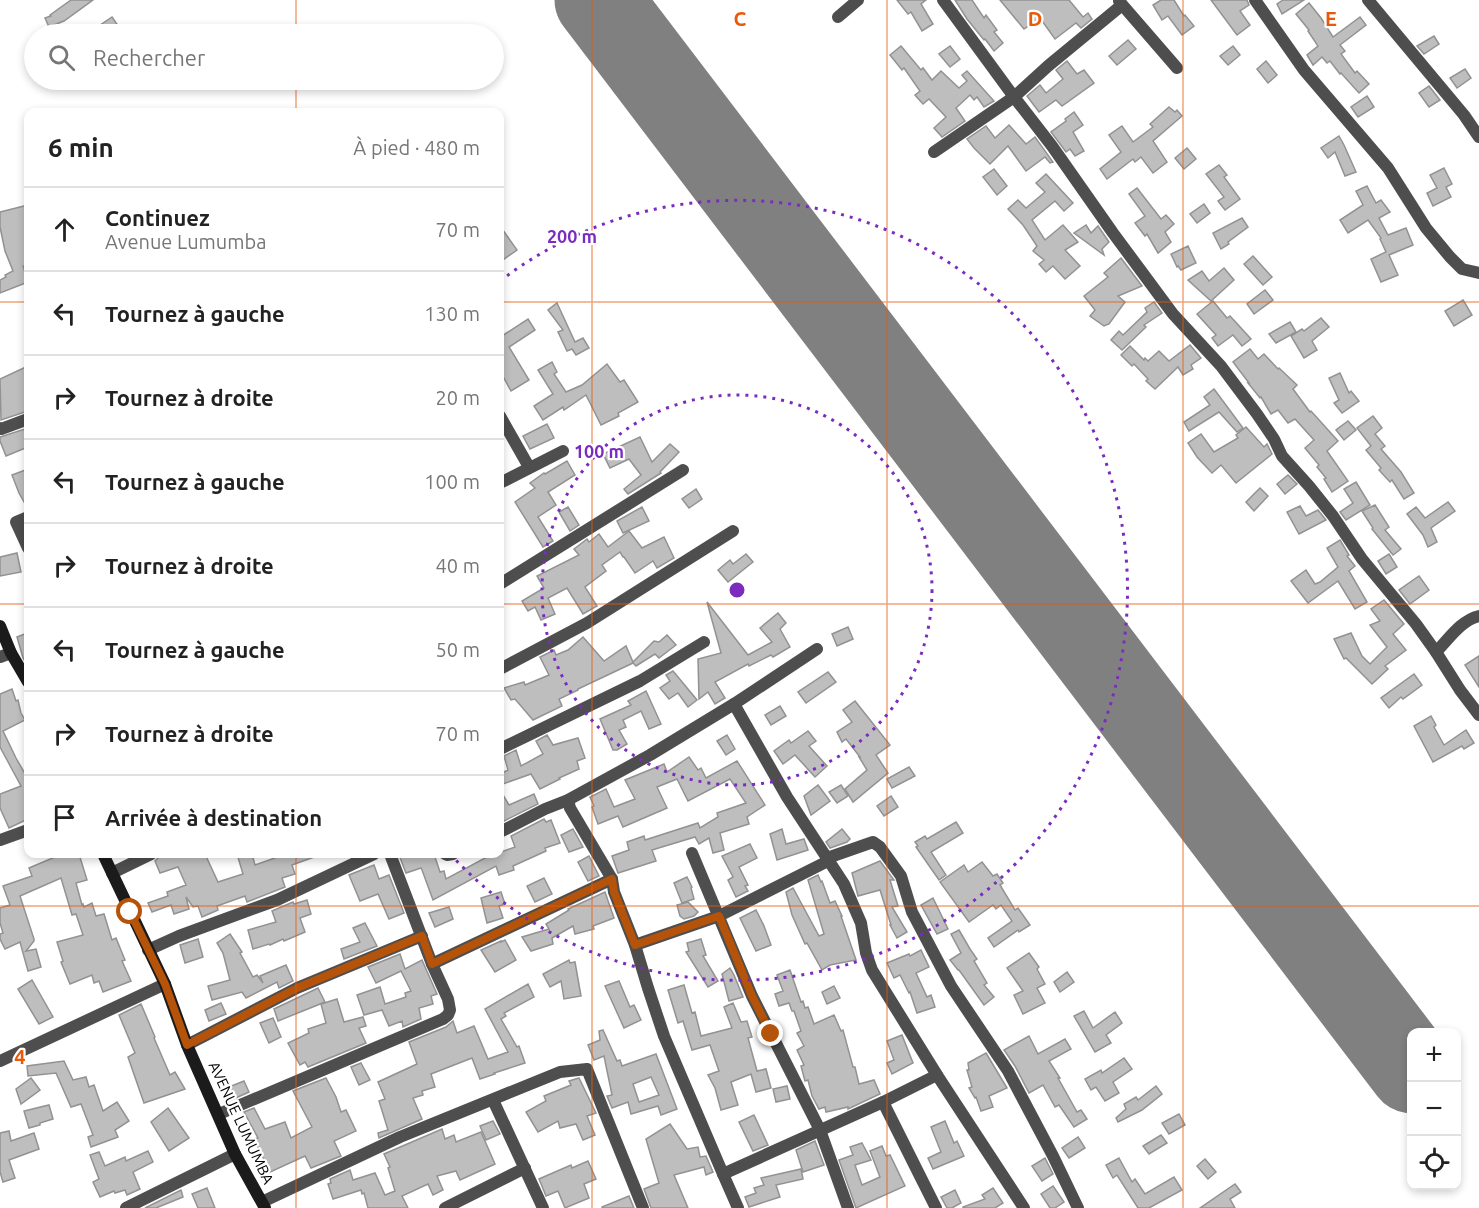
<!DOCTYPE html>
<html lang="fr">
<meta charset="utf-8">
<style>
:root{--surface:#fff;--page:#f2f2f2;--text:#222;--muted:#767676;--line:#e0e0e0}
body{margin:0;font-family:Ubuntu,sans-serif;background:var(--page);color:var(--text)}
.controls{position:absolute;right:18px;bottom:18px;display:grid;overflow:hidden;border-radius:12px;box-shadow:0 3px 9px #0003}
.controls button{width:54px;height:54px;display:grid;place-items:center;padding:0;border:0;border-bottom:2px solid var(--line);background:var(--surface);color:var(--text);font:30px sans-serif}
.stop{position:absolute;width:18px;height:18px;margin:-14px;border:4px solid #b45309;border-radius:50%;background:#fff}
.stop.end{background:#b45309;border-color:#fff;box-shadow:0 2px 6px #0008}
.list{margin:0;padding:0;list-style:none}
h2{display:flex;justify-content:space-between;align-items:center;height:78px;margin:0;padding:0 24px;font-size:26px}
h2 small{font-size:20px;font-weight:400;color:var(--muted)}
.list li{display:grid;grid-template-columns:39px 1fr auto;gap:18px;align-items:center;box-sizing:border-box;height:84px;padding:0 24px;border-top:2px solid var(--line)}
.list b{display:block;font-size:22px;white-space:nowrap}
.list p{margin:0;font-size:20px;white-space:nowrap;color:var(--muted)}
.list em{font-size:20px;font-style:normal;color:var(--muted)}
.icon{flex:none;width:33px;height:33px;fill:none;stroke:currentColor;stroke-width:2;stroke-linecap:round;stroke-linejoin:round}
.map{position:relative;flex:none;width:1479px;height:1208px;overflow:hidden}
.search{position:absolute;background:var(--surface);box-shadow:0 3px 9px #0003;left:24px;top:24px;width:480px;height:66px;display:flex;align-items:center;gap:15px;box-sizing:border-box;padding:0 21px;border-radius:33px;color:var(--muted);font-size:22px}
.panel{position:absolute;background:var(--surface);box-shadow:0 3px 9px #0003;left:24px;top:108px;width:480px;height:750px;border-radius:12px}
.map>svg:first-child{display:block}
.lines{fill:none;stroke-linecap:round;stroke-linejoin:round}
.runway{stroke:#808080;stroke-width:87}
.building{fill:#bebebe;stroke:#929292;stroke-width:1.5;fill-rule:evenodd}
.street{stroke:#4e4e4e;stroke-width:12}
.secondary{stroke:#1b1b1b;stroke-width:12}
.route{stroke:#b45309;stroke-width:8}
.grid{fill:none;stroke:#e8590c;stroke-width:1.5;stroke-opacity:0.55}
.ring{fill:none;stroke:#7b2cbf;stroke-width:3;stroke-dasharray:3 6}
.labels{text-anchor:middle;stroke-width:4.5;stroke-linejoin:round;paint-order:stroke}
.street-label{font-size:15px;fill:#000;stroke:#fff}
.grid-label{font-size:20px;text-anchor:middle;font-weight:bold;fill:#e8590c;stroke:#fff;stroke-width:4.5;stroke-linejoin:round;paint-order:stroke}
.centre{fill:#7b2cbf;stroke:#fff;stroke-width:3}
.ring-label{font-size:18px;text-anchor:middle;font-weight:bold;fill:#7b2cbf;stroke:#fff;stroke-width:4.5;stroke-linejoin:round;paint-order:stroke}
</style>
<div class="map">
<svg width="1479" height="1208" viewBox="0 0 1479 1208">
<rect width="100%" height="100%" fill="#fff"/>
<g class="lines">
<!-- runway -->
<path class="runway" d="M 598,0 L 1412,1070"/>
</g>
<!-- building -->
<g class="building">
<path d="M 71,0 L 93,0 L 64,21 L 49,27 L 45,18 L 51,16 L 50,15 Z"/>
<path d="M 897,0 L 926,0 L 921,4 L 933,24 L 922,31 L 911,12 L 908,14 Z"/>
<path d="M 955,0 L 972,0 L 984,18 L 986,15 L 997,30 L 994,32 L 1003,43 L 994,51 L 985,39 L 984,40 L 967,19 Z"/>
<path d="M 1000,0 L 1069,0 L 1083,17 L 1088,13 L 1092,19 L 1081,28 L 1076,23 L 1055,39 L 1040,18 L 1024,29 Z"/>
<path d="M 1161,0 L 1174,0 L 1184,16 L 1185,15 L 1194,26 L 1182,35 L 1168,16 L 1162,20 L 1153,5 Z"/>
<path d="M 1211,0 L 1247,0 L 1249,5 L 1240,11 L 1250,25 L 1237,35 Z"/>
<path d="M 1283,0 L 1304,0 L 1282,14 L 1277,4 Z"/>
<path d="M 1309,3 L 1321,18 L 1333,37 L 1360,17 L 1366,25 L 1340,45 L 1345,51 L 1341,54 L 1355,73 L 1357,71 L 1369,84 L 1359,93 L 1341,73 L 1340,74 L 1330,61 L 1327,63 L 1322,57 L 1313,65 L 1307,55 L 1318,46 L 1308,31 L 1309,30 L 1296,14 Z"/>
<path d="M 112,17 L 121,30 L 114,34 L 87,34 Z"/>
<path d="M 1434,36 L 1439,44 L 1424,54 L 1417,46 Z"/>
<path d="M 1128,40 L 1136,49 L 1117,65 L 1109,56 Z"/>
<path d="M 901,46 L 921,70 L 923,68 L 932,80 L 941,71 L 959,88 L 967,81 L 962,75 L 967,71 L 994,101 L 984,107 L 977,97 L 974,100 L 970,95 L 956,108 L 965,121 L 942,137 L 934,128 L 946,117 L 929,99 L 923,104 L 915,95 L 920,91 L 904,68 L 902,70 L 890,55 Z"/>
<path d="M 950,46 L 960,59 L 950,67 L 939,54 Z"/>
<path d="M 1233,46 L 1240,55 L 1228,65 L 1220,56 Z"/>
<path d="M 1067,61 L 1077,74 L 1084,70 L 1094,83 L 1062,106 L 1056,100 L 1039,112 L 1027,96 L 1040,85 L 1046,93 L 1063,79 L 1056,70 Z"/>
<path d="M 1266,61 L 1277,75 L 1268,83 L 1257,69 Z"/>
<path d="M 1465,69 L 1471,78 L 1457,88 L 1450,78 Z"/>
<path d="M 1429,86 L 1440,100 L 1429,107 L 1419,93 Z"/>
<path d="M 1367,96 L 1374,107 L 1358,117 L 1351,107 Z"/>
<path d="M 1169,107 L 1175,112 L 1177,110 L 1182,116 L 1153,141 L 1167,162 L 1153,173 L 1141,157 L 1135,162 L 1133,159 L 1107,179 L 1100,169 L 1121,152 L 1109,135 L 1122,126 L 1133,142 L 1153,127 L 1150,124 Z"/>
<path d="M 1074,112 L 1083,125 L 1073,132 L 1084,151 L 1075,156 L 1070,149 L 1066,152 L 1051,132 L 1066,121 L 1065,119 Z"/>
<path d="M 1009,125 L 1026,144 L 1035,137 L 1053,162 L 1050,163 L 1045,157 L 1026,171 L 1008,146 L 990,164 L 974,148 L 967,139 L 986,126 L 995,138 Z"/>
<path d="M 1339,136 L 1344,145 L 1356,172 L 1345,176 L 1335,152 L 1328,158 L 1321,148 Z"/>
<path d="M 1187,148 L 1196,159 L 1184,169 L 1175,158 Z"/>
<path d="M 1219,165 L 1227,175 L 1224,177 L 1240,199 L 1225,210 L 1218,201 L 1224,197 L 1206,174 Z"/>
<path d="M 1444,168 L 1452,184 L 1446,187 L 1451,197 L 1433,206 L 1427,193 L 1437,188 L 1430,175 Z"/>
<path d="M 994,169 L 1007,186 L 997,195 L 983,177 Z"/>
<path d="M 1046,174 L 1073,203 L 1064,211 L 1055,201 L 1032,220 L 1045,240 L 1063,225 L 1078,242 L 1065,250 L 1080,266 L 1065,279 L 1053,266 L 1046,272 L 1039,264 L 1044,260 L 1033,251 L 1037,246 L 1023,225 L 1008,209 L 1018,200 L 1026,208 L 1045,192 L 1036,183 Z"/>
<path d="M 1367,186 L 1376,203 L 1381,200 L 1390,212 L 1379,218 L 1388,235 L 1406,228 L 1413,245 L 1389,255 L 1398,275 L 1381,282 L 1371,259 L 1386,252 L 1380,239 L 1381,238 L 1368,220 L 1348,233 L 1340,220 L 1363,205 L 1356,191 Z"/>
<path d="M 1137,188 L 1161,219 L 1166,215 L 1174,224 L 1165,232 L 1171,242 L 1158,253 L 1147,234 L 1145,236 L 1135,223 L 1145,216 L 1129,194 Z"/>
<path d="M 1204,204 L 1210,213 L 1197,223 L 1190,214 Z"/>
<path d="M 28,205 L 28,265 L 23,266 L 28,282 L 0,293 L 0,280 L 6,277 L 5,275 L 13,271 L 5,251 L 0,227 L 0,212 Z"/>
<path d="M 1242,218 L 1248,227 L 1228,242 L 1229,244 L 1221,249 L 1213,233 Z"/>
<path d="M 1086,225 L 1091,233 L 1098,226 L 1109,242 L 1102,249 L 1104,255 L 1074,233 Z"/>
<path d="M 500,226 L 517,250 L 500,262 Z"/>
<path d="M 1188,246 L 1196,263 L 1181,270 L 1178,266 L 1177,267 L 1171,254 Z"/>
<path d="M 1253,256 L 1272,277 L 1263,285 L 1244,264 Z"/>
<path d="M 1121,258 L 1142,286 L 1118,296 L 1125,302 L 1109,324 L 1104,326 L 1090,316 L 1095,310 L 1084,296 L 1108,277 L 1104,273 Z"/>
<path d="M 1224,268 L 1234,280 L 1211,301 L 1188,280 L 1202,271 L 1209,281 Z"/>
<path d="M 1265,290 L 1273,300 L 1254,314 L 1247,304 Z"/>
<path d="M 1463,300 L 1472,315 L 1454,326 L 1445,311 Z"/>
<path d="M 1213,301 L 1227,318 L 1230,316 L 1251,339 L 1242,346 L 1233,335 L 1218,346 L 1212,338 L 1216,335 L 1197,314 Z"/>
<path d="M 1154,302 L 1162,313 L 1144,325 L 1146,327 L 1122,350 L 1111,340 L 1119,331 L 1123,335 L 1147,312 L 1145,308 Z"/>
<path d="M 557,303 L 575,342 L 583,338 L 589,348 L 576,355 L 572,349 L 567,351 L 558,332 L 563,330 L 548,310 Z"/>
<path d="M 1321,318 L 1329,327 L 1312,341 L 1317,350 L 1304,358 L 1291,336 L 1302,329 L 1304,331 Z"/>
<path d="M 528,319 L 535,330 L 509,347 L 529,380 L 511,391 L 500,371 L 500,331 L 502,336 Z"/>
<path d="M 1290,322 L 1296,332 L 1276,343 L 1269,334 Z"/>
<path d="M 1190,345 L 1201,358 L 1191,365 L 1193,369 L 1183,375 L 1178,367 L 1155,389 L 1146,381 L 1148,379 L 1134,364 L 1132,366 L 1121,355 L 1130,346 L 1144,360 L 1145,358 L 1148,361 L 1159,351 L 1169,361 Z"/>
<path d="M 1250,349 L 1258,359 L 1264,354 L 1278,369 L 1279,368 L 1297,385 L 1293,389 L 1310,412 L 1311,411 L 1338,441 L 1327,451 L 1348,481 L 1332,492 L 1324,479 L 1326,478 L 1317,467 L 1319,465 L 1305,448 L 1314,440 L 1295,419 L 1288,423 L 1278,410 L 1271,414 L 1261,397 L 1260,398 L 1248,383 L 1249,383 L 1233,362 Z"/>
<path d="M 552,362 L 557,372 L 554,374 L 566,392 L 582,385 L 607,364 L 620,382 L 624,380 L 638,402 L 618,413 L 619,416 L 601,425 L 586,395 L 564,410 L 563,407 L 543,420 L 534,406 L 553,394 L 538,370 Z"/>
<path d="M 28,366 L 28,411 L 1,420 L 0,379 Z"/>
<path d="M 1340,373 L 1349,393 L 1351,391 L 1359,401 L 1342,413 L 1334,403 L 1339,400 L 1329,378 Z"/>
<path d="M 1214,389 L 1243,428 L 1237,432 L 1219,412 L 1189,431 L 1184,422 L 1210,405 L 1204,397 Z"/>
<path d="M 1373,416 L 1382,428 L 1375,434 L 1385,446 L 1381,449 L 1401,472 L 1414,493 L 1404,499 L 1392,480 L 1390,482 L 1379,470 L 1381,468 L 1366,450 L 1371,446 L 1357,428 Z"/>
<path d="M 1348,421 L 1356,430 L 1344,440 L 1336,430 Z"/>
<path d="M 547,424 L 554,438 L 530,449 L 523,436 Z"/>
<path d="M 1246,427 L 1264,447 L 1267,444 L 1272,454 L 1236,483 L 1221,465 L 1212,473 L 1197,457 L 1188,443 L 1201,434 L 1214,452 L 1238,438 L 1236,435 Z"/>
<path d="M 28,428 L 28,447 L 6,456 L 0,441 L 0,437 Z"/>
<path d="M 640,437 L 652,462 L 670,444 L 679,452 L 660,472 L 661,473 L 628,494 L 624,489 L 641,475 L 629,459 L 610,468 L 603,454 Z"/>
<path d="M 567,461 L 575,475 L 548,492 L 556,505 L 538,517 L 553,541 L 543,547 L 515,502 L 535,488 L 530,483 L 544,473 L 545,474 Z"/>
<path d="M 28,469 L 28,509 L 19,493 L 12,475 Z"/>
<path d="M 1288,475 L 1297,484 L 1285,494 L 1277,484 Z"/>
<path d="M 1356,482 L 1370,505 L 1346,520 L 1340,512 L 1353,503 L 1344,489 Z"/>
<path d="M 1260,488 L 1268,496 L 1254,511 L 1246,502 Z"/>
<path d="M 696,489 L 702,499 L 689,508 L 682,499 Z"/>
<path d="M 1448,502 L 1455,511 L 1431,528 L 1437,542 L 1428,547 L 1423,535 L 1407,514 L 1416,507 L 1425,518 Z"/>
<path d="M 1375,505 L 1389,527 L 1385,530 L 1401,549 L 1393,555 L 1372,529 L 1373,528 L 1362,511 Z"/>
<path d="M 1300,506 L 1306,516 L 1318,510 L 1326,520 L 1299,534 L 1287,512 Z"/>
<path d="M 568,507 L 579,525 L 570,531 L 559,512 Z"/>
<path d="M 642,507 L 649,521 L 623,533 L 617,521 Z"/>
<path d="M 629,531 L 642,548 L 664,537 L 674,558 L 657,568 L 653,561 L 635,573 L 624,557 L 623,557 L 620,552 L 602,565 L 606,571 L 585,587 L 597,606 L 583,614 L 567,588 L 548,598 L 555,614 L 541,620 L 535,607 L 528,611 L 522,601 L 544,588 L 537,576 L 579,555 L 574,549 L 587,539 L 589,542 L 599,534 L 608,547 Z"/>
<path d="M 1340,540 L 1349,555 L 1347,556 L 1355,566 L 1349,571 L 1367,602 L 1355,609 L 1338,581 L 1308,603 L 1291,581 L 1306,570 L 1315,584 L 1320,582 L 1338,567 L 1327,548 Z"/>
<path d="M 17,553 L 21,572 L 0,576 L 0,557 Z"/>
<path d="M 746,554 L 753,562 L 728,582 L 718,570 L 730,560 L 733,564 Z"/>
<path d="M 1389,554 L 1397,567 L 1386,574 L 1378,561 Z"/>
<path d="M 1419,576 L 1429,590 L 1410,604 L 1399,590 Z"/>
<path d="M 1384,600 L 1404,624 L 1393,634 L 1406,650 L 1385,666 L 1388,669 L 1372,684 L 1346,658 L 1344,659 L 1334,639 L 1351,633 L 1362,656 L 1370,664 L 1387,647 L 1370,625 L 1380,621 L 1371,609 Z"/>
<path d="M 707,602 L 748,655 L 772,642 L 760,628 L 778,613 L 786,623 L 780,629 L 790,647 L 773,657 L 771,655 L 749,666 L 748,664 L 715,682 L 725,698 L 715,704 L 708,692 L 699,699 L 698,659 L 721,653 Z"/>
<path d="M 848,627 L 853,639 L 837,646 L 832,634 Z"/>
<path d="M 27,633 L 28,639 L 28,666 L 23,658 L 17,637 Z"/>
<path d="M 667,635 L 676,645 L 659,658 L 655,654 L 636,666 L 633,663 L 578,689 L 578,690 L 559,699 L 562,706 L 533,720 L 515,699 L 511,700 L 504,688 L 524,682 L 525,685 L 549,675 L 540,657 L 554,650 L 556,655 L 568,650 L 583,637 L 604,661 L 626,646 L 633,662 L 654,641 L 659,642 Z"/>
<path d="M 1479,656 L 1479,687 L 1465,665 Z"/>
<path d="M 673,671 L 697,700 L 688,707 L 678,693 L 669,699 L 660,688 L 670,681 L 666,675 Z"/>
<path d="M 828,672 L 836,682 L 806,703 L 798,692 Z"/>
<path d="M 1414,674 L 1422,685 L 1403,699 L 1401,697 L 1389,708 L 1381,698 Z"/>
<path d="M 12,689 L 16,701 L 18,700 L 21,713 L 25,720 L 3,731 L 16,758 L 28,779 L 28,819 L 9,828 L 0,808 L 0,794 L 21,786 L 0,747 L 0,694 Z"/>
<path d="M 646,691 L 661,724 L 649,729 L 641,711 L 623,720 L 626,727 L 619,730 L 627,744 L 617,750 L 613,750 L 600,719 L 631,705 L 628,701 Z"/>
<path d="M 855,701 L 890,745 L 876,755 L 888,773 L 853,802 L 845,789 L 867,770 L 859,757 L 860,757 L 846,739 L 842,742 L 837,732 L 852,722 L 843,710 Z"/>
<path d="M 780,706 L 786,716 L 771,725 L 765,715 Z"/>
<path d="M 1431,716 L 1436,725 L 1434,727 L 1444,745 L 1466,730 L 1474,743 L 1464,749 L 1462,746 L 1433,762 L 1414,726 Z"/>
<path d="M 808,731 L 816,741 L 809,746 L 827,766 L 815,777 L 795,755 L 783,764 L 774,751 L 789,740 L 791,743 Z"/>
<path d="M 547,735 L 553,745 L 578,738 L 585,758 L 577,761 L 579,769 L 559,778 L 560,779 L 540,789 L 531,774 L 500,785 L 500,779 L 503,776 L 502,773 L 508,770 L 504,756 L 516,750 L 521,766 L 543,754 L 536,741 Z"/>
<path d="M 727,735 L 735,749 L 726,755 L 717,741 Z"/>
<path d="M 689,757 L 698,770 L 701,768 L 706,778 L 737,761 L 765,805 L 747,817 L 749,824 L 720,833 L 724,850 L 713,853 L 709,838 L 699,844 L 695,837 L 652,850 L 656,861 L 618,873 L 612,856 L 629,850 L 627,842 L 644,836 L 645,840 L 698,823 L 700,828 L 718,817 L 717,813 L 746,803 L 730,779 L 688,801 L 677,779 L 657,787 L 667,808 L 623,827 L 618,816 L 598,824 L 592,807 L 594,806 L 590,797 L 606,789 L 614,807 L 635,799 L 625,780 L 664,764 L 667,772 Z"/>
<path d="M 909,767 L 915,776 L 892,788 L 887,779 Z"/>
<path d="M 818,785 L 830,801 L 811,815 L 804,796 Z"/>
<path d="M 841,785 L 848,796 L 837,803 L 829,792 Z"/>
<path d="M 500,790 L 509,805 L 534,794 L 538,804 L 500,823 Z"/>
<path d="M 891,796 L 898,807 L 884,816 L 877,806 Z"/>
<path d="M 544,819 L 546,822 L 551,820 L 560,843 L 545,848 L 546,851 L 513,866 L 514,870 L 499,875 L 496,866 L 433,900 L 422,870 L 421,868 L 406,873 L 399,855 L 404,854 L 434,854 L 440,872 L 444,871 L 446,879 L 487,857 L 515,847 L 511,836 Z"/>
<path d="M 956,822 L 963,833 L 931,852 L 946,875 L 939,880 L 916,847 L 918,846 L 915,842 L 925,836 L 927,839 Z"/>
<path d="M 573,829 L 583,847 L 569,852 L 561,835 Z"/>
<path d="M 782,829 L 786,844 L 804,839 L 808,850 L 777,860 L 770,834 Z"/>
<path d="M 842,829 L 850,839 L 847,842 L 830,848 L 826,842 Z"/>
<path d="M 750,844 L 757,858 L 739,867 L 748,885 L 745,886 L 748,891 L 736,897 L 728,880 L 733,877 L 722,856 Z"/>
<path d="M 62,854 L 79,854 L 87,880 L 76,883 L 82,905 L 83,904 L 84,907 L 92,903 L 96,916 L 104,914 L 112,940 L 116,938 L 125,960 L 122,961 L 131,981 L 103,992 L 99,981 L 94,983 L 92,975 L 70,984 L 61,962 L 63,961 L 57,942 L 83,935 L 76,914 L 72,915 L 61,878 L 20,896 L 34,939 L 34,941 L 26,951 L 36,949 L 41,967 L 28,971 L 20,942 L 5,949 L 0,939 L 0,934 L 3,933 L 0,923 L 0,908 L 10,905 L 3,886 L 32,876 L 29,868 Z"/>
<path d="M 167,854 L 205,854 L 218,882 L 243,874 L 237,854 L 252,854 L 255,865 L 275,858 L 274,854 L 320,854 L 320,855 L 292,865 L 295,874 L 282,878 L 285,887 L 247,902 L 245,896 L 217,906 L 218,910 L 202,917 L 198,906 L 193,907 L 186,897 L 189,909 L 174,914 L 171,905 L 152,912 L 148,903 L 168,896 L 167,892 L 186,885 L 178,867 L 160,873 L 155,861 L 159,857 Z"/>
<path d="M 589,856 L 599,876 L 588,881 L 578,862 Z"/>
<path d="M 880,861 L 894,880 L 890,880 L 898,906 L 892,907 L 907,932 L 897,938 L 890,925 L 891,925 L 880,890 L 858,896 L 852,873 Z"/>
<path d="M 982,862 L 993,876 L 997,874 L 1003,883 L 1000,885 L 1015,910 L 1018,908 L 1030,925 L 1019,932 L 1018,930 L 994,947 L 988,938 L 1012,921 L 1001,905 L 996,909 L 993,905 L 969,922 L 940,882 L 964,865 L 968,872 Z"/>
<path d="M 374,865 L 379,879 L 389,875 L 404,913 L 389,919 L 378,894 L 360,901 L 349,875 Z"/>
<path d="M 818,875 L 821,882 L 822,881 L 830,903 L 835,901 L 842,916 L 841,916 L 856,960 L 830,965 L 822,970 L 807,943 L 805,944 L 792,915 L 786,892 L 793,888 L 819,936 L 824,934 L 808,880 Z"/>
<path d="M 687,877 L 692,887 L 691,888 L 694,899 L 682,903 L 674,883 Z"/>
<path d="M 544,878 L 552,894 L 535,902 L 527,886 Z"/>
<path d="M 501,892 L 505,904 L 499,906 L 503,918 L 487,923 L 481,898 Z"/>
<path d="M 605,892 L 614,918 L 593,926 L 594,929 L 575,934 L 573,926 L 552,938 L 553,944 L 531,951 L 522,937 L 549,929 L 546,924 L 569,910 L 568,909 Z"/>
<path d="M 933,898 L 948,929 L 937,934 L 921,905 Z"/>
<path d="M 307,900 L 311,914 L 300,918 L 305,932 L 284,941 L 283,939 L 270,945 L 269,944 L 253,949 L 248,930 L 276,922 L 272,911 L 293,902 L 294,904 Z"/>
<path d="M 688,902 L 698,912 L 694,916 L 684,919 L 680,916 L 677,905 Z"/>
<path d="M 449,907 L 453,919 L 435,927 L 429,913 Z"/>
<path d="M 756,910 L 764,926 L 771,945 L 756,951 L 740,918 Z"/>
<path d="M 365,923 L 377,946 L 344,959 L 341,949 L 360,942 L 353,928 Z"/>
<path d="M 959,930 L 970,949 L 977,959 L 974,961 L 987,983 L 984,985 L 994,997 L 984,1005 L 959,970 L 958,970 L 950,960 L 961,953 L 951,934 Z"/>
<path d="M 230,934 L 242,952 L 240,953 L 253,977 L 257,975 L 263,983 L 260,976 L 286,965 L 293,981 L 279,988 L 277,982 L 246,998 L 242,992 L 212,1000 L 208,986 L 230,980 L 223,953 L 217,943 Z"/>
<path d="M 198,939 L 203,957 L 185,963 L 180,945 Z"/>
<path d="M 701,939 L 706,955 L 703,956 L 718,981 L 708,987 L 686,952 L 689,951 L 687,943 Z"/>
<path d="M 505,940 L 516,960 L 495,972 L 481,950 L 501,941 L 501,942 Z"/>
<path d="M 921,950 L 929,967 L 916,973 L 927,997 L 931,995 L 935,1007 L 917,1013 L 910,992 L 909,993 L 900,975 L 894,978 L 887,963 L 909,954 L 910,956 Z"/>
<path d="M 1029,953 L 1039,967 L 1037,969 L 1045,984 L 1037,988 L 1045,1003 L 1023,1014 L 1014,995 L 1023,991 L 1007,968 Z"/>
<path d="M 400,954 L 405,969 L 422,960 L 437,994 L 431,996 L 433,1004 L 419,1008 L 421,1019 L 403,1027 L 402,1021 L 389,1026 L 382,1010 L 364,1015 L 357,995 L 380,987 L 385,1004 L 406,997 L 405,993 L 411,991 L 401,971 L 376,983 L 368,967 Z"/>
<path d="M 569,960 L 570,963 L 575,962 L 581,996 L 564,999 L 561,981 L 550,987 L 543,974 Z"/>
<path d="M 730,968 L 734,975 L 743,997 L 729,1001 L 722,974 Z"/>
<path d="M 790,970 L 801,1002 L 803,1001 L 805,1008 L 808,1007 L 814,1024 L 834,1015 L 841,1031 L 843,1030 L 853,1067 L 855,1067 L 859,1084 L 874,1080 L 880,1094 L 848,1109 L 848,1107 L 826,1112 L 825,1107 L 819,1109 L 812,1096 L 808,1080 L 805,1081 L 801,1066 L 804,1065 L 797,1050 L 804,1046 L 797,1033 L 801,1031 L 794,1011 L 792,1011 L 789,1003 L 779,1006 L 775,994 L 783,991 L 777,975 Z"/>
<path d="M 1067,972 L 1074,982 L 1060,992 L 1054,982 Z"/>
<path d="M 32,980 L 53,1017 L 39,1024 L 18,989 Z"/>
<path d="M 619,981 L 630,1007 L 634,1005 L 641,1020 L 624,1028 L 605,986 Z"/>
<path d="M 528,984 L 534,997 L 504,1013 L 506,1016 L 501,1019 L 517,1047 L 519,1046 L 525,1063 L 494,1073 L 495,1074 L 480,1079 L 472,1058 L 431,1074 L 435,1087 L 422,1091 L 423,1095 L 413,1098 L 422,1119 L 379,1138 L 378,1133 L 388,1130 L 379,1101 L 385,1099 L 378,1082 L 417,1064 L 409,1042 L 446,1027 L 453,1021 L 457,1033 L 474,1026 L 488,1059 L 508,1052 L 485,1009 Z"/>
<path d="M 684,985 L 692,1013 L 695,1012 L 701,1036 L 732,1028 L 724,1007 L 733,1003 L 741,1022 L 747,1021 L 752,1037 L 748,1038 L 757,1071 L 766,1069 L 771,1088 L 756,1092 L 751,1074 L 731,1082 L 738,1105 L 721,1110 L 715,1088 L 708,1075 L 719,1071 L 710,1045 L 692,1050 L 683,1021 L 678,1023 L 668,990 Z"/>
<path d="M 834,986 L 840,998 L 827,1004 L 822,992 Z"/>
<path d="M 318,988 L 325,1002 L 278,1021 L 274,1009 Z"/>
<path d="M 337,999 L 344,1022 L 363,1017 L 366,1026 L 359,1028 L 366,1043 L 308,1067 L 305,1062 L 300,1065 L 288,1043 L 309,1033 L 308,1029 L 326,1023 L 321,1004 Z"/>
<path d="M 221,1003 L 226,1014 L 209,1021 L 205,1010 Z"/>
<path d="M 141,1004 L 155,1037 L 154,1038 L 170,1075 L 175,1072 L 185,1089 L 144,1103 L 128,1057 L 135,1053 L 119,1015 Z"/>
<path d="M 1084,1011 L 1093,1028 L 1115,1012 L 1122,1023 L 1106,1035 L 1111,1043 L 1095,1052 L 1074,1016 Z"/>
<path d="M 273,1018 L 281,1037 L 269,1043 L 260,1023 Z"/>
<path d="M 603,1030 L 617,1061 L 620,1060 L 622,1066 L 656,1054 L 677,1109 L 661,1115 L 658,1106 L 631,1114 L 628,1102 L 612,1108 L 607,1096 L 612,1095 L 604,1056 L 594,1060 L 588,1045 L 600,1040 L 599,1031 ZM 651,1077 L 659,1095 L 639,1102 L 633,1084 Z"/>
<path d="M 902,1035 L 913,1063 L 892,1074 L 887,1063 L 894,1060 L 887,1041 Z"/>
<path d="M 1029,1036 L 1038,1054 L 1065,1039 L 1071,1049 L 1049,1061 L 1060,1078 L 1058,1078 L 1077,1112 L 1081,1110 L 1087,1119 L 1074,1127 L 1059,1105 L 1055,1107 L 1043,1085 L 1029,1093 L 1015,1066 L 1004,1050 Z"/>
<path d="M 986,1053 L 1007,1088 L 989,1096 L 993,1107 L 981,1111 L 976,1097 L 975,1098 L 969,1088 L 972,1087 L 967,1070 L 969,1070 L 968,1063 Z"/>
<path d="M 1124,1058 L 1132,1069 L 1113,1082 L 1119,1093 L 1105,1101 L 1096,1087 L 1091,1090 L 1085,1079 L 1101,1070 L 1102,1073 Z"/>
<path d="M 64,1061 L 73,1080 L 86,1077 L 89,1087 L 94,1085 L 103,1111 L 117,1102 L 129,1121 L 115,1130 L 118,1137 L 91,1147 L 88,1137 L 93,1135 L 81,1104 L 71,1107 L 56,1073 L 28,1076 L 27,1066 Z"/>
<path d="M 361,1063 L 370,1080 L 359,1085 L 351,1067 Z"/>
<path d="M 31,1078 L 40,1090 L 21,1104 L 16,1089 Z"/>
<path d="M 326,1078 L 336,1097 L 341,1112 L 346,1110 L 356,1131 L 334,1141 L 341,1156 L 311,1168 L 305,1156 L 268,1173 L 264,1160 L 254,1139 L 258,1138 L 244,1112 L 254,1108 L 265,1129 L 285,1122 L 291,1138 L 312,1127 L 293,1091 Z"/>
<path d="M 579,1078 L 596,1113 L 587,1116 L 595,1135 L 583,1140 L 576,1124 L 560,1128 L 558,1121 L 538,1132 L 526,1112 L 546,1101 L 544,1096 L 571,1085 L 569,1081 Z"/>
<path d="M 244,1081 L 249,1092 L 229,1101 L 224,1089 Z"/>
<path d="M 787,1086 L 790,1099 L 776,1102 L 773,1089 Z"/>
<path d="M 1156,1086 L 1162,1094 L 1142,1110 L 1118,1122 L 1116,1118 L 1126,1109 L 1124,1104 L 1136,1097 L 1138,1100 Z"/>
<path d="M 49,1105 L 53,1119 L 40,1123 L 40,1125 L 29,1128 L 24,1111 Z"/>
<path d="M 168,1108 L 189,1138 L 169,1151 L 151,1122 Z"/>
<path d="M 1179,1114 L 1185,1125 L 1169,1134 L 1162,1123 Z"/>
<path d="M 754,1115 L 768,1145 L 753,1151 L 739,1122 Z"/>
<path d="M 493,1121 L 500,1134 L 486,1140 L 480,1126 Z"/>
<path d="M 945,1121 L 954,1143 L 957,1141 L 964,1156 L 933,1169 L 928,1158 L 941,1152 L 931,1127 Z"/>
<path d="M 670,1124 L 687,1149 L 698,1147 L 700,1157 L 706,1156 L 713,1172 L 706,1175 L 704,1167 L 674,1175 L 688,1208 L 651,1208 L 644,1189 L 659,1183 L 646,1139 Z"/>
<path d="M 442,1129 L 445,1139 L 454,1135 L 456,1142 L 481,1132 L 495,1164 L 460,1180 L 456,1171 L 437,1176 L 443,1190 L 433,1195 L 428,1184 L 402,1196 L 408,1208 L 368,1208 L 364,1193 L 362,1194 L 361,1190 L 333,1199 L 328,1184 L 331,1183 L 330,1179 L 350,1170 L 353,1180 L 375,1173 L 385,1195 L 395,1191 L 388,1168 L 390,1167 L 384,1154 Z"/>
<path d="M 9,1131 L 11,1141 L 34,1133 L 39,1149 L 9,1160 L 15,1178 L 3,1182 L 0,1172 L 0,1133 Z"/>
<path d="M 1161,1135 L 1167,1143 L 1149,1154 L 1143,1146 Z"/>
<path d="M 1078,1137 L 1085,1148 L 1069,1158 L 1062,1148 Z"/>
<path d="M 815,1141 L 824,1165 L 803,1172 L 796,1150 Z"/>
<path d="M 862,1143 L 871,1160 L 855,1165 L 862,1185 L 880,1177 L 870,1151 L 882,1146 L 886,1156 L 890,1155 L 905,1186 L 856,1208 L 839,1160 L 853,1155 L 850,1147 Z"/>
<path d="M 148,1151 L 153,1162 L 133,1172 L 140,1189 L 127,1195 L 125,1190 L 115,1193 L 114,1191 L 100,1197 L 93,1182 L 99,1179 L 90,1155 L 99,1152 L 105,1166 L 125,1157 L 126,1161 Z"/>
<path d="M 1045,1158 L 1053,1174 L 1042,1181 L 1032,1166 Z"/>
<path d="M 1119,1158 L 1132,1182 L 1135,1179 L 1145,1194 L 1174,1177 L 1182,1190 L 1149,1208 L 1138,1208 L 1117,1175 L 1113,1178 L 1106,1165 Z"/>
<path d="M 1205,1159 L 1216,1172 L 1208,1179 L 1197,1166 Z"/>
<path d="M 588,1161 L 596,1179 L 584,1184 L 589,1198 L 565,1208 L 558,1191 L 546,1196 L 539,1179 L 571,1165 L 572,1168 Z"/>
<path d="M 801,1169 L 803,1179 L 776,1185 L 780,1197 L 749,1207 L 745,1197 L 756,1193 L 754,1188 L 764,1185 L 761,1178 Z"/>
<path d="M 1235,1184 L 1241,1192 L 1230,1199 L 1235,1208 L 1200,1208 Z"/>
<path d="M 1053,1186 L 1064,1202 L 1055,1208 L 1050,1208 L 1041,1194 Z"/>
<path d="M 207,1188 L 215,1208 L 198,1208 L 192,1194 Z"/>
<path d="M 993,1188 L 1003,1203 L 995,1208 L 963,1208 L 963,1207 L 985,1199 L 982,1195 Z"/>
<path d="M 181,1190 L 183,1197 L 156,1208 L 145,1208 Z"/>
<path d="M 955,1190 L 961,1203 L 952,1208 L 947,1208 L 941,1197 Z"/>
<path d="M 629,1196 L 634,1208 L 602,1208 L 602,1207 Z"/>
</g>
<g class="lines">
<!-- street -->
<g class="street">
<path d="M 943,0 L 1014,97 L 1052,146 L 1113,233 L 1173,314 L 1221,366 L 1257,414 L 1274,439 L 1282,456 L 1309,486 L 1333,516 L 1362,559 L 1416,624 L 1436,652 L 1460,690 L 1479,715"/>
<path d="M 1255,0 L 1304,70 L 1388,168 L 1426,228 L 1450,257 L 1462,269 L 1479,273"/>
<path d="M 1368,0 L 1464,115 L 1479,137"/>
<path d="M 1119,1 L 1177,68"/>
<path d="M 838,17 L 858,0"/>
<path d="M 934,152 L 1014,97 L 1048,66 L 1122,5"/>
<path d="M 500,416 L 529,467"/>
<path d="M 0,428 L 1,429 L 28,419"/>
<path d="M 500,483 L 563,451"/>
<path d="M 28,517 L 16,522 L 28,548"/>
<path d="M 500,584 L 683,470"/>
<path d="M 1436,652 C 1448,640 1461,620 1479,616"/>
<path d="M 0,657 L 11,653"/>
<path d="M 500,669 L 587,623 L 733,531"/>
<path d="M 734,704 L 787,797 L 844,884 L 861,923 L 866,953 L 872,970 L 937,1075 L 1024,1208"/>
<path d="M 500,749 L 640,681 L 704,642"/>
<path d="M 568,800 L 570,808 L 612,879 L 614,892 L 635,945 L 648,988 L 664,1036 L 723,1174 L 738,1208"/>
<path d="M 500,832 L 545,809 L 568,800 L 650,755 L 734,704 L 817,649"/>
<path d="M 0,840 L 28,830"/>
<path d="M 692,853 L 752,996 L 820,1130 L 848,1208"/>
<path d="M 445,854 L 447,855 L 453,854"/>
<path d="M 112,873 L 151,854"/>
<path d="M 635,945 L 719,916 L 828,861 L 830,857 L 873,842 L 880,847 L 901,876 L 912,912 L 951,986 L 1008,1071 L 1053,1156 L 1078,1208"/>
<path d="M 148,950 L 179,936 L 277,900 L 374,854"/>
<path d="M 432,964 L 612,879"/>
<path d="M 187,1045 L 297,988 L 422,936"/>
<path d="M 0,1061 L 165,984"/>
<path d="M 493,1100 L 543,1208"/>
<path d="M 883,1102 L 936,1208"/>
<path d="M 219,1114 L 443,1019 L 448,1015 L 450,1010 L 448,999 L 432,964 L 390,854"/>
<path d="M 723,1174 L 883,1102 L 937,1075"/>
<path d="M 262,1202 L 400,1137 L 560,1072 L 587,1069 L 643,1208"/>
<path d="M 126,1208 L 235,1154"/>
<path d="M 445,1208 L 525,1168"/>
</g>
<!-- secondary -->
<g class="secondary">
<path d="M 0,626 L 11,653 L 28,682"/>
<path d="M 103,854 L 165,984 L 187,1045 L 235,1154 L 265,1208"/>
</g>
</g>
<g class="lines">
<!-- route -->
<path class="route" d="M 130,912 L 165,984 L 187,1045 L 297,988 L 422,936 L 432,964 L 612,879 L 614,892 L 635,945 L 719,916 L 752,996 L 771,1034"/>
</g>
<!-- grid -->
<path class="grid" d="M 296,0 L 296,34M 592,0 L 592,1208M 887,0 L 887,1208M 1183,0 L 1183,1208M 296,80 L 296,112M 0,302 L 28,302M 500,302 L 1479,302M 0,604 L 28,604M 500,604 L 1479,604M 296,854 L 296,1208M 0,906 L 1479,906"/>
<!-- distance rings -->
<g class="ring">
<circle cx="737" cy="590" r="195"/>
<path d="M500 281A390 390 0 1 1 452 856"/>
</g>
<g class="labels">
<!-- street labels -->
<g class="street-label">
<text transform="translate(241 1123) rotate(65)" y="5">AVENUE LUMUMBA</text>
</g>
</g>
<g class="grid-label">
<text x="740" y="26">C</text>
<text x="1035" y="26">D</text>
<text x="1331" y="26">E</text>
<text x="20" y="1064">4</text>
</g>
<circle cx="737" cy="590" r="9" class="centre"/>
<g class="ring-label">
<text x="572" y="243">200 m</text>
<text x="599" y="458">100 m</text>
</g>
</svg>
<div class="controls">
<button>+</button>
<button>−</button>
<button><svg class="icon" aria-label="locate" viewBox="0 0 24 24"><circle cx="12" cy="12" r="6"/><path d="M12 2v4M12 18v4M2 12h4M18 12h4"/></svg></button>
</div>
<div class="stop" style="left:130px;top:912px"></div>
<div class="stop end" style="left:771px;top:1034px"></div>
<div class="search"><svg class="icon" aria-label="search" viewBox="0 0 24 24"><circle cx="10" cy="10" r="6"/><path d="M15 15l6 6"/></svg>Rechercher</div>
<section class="panel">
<h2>6 min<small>À pied · 480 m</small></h2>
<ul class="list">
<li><svg class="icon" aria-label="ahead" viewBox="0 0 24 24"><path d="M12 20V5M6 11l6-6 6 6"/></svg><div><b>Continuez</b><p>Avenue Lumumba</p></div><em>70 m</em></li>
<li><svg class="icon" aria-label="left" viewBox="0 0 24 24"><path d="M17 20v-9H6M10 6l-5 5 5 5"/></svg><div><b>Tournez à gauche</b></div><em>130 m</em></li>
<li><svg class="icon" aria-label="right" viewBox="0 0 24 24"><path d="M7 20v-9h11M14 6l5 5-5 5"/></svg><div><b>Tournez à droite</b></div><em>20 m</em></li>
<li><svg class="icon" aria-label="left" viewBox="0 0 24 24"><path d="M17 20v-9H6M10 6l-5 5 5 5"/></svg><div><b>Tournez à gauche</b></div><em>100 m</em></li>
<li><svg class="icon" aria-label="right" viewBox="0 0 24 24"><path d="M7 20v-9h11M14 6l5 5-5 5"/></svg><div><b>Tournez à droite</b></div><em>40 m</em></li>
<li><svg class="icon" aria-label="left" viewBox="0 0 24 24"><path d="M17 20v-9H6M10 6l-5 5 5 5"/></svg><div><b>Tournez à gauche</b></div><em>50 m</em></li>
<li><svg class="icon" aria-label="right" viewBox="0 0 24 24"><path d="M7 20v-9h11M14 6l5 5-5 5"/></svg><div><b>Tournez à droite</b></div><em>70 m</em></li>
<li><svg class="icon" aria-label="arrive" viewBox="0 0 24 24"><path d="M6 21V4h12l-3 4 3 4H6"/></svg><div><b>Arrivée à destination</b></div></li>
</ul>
</section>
</div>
